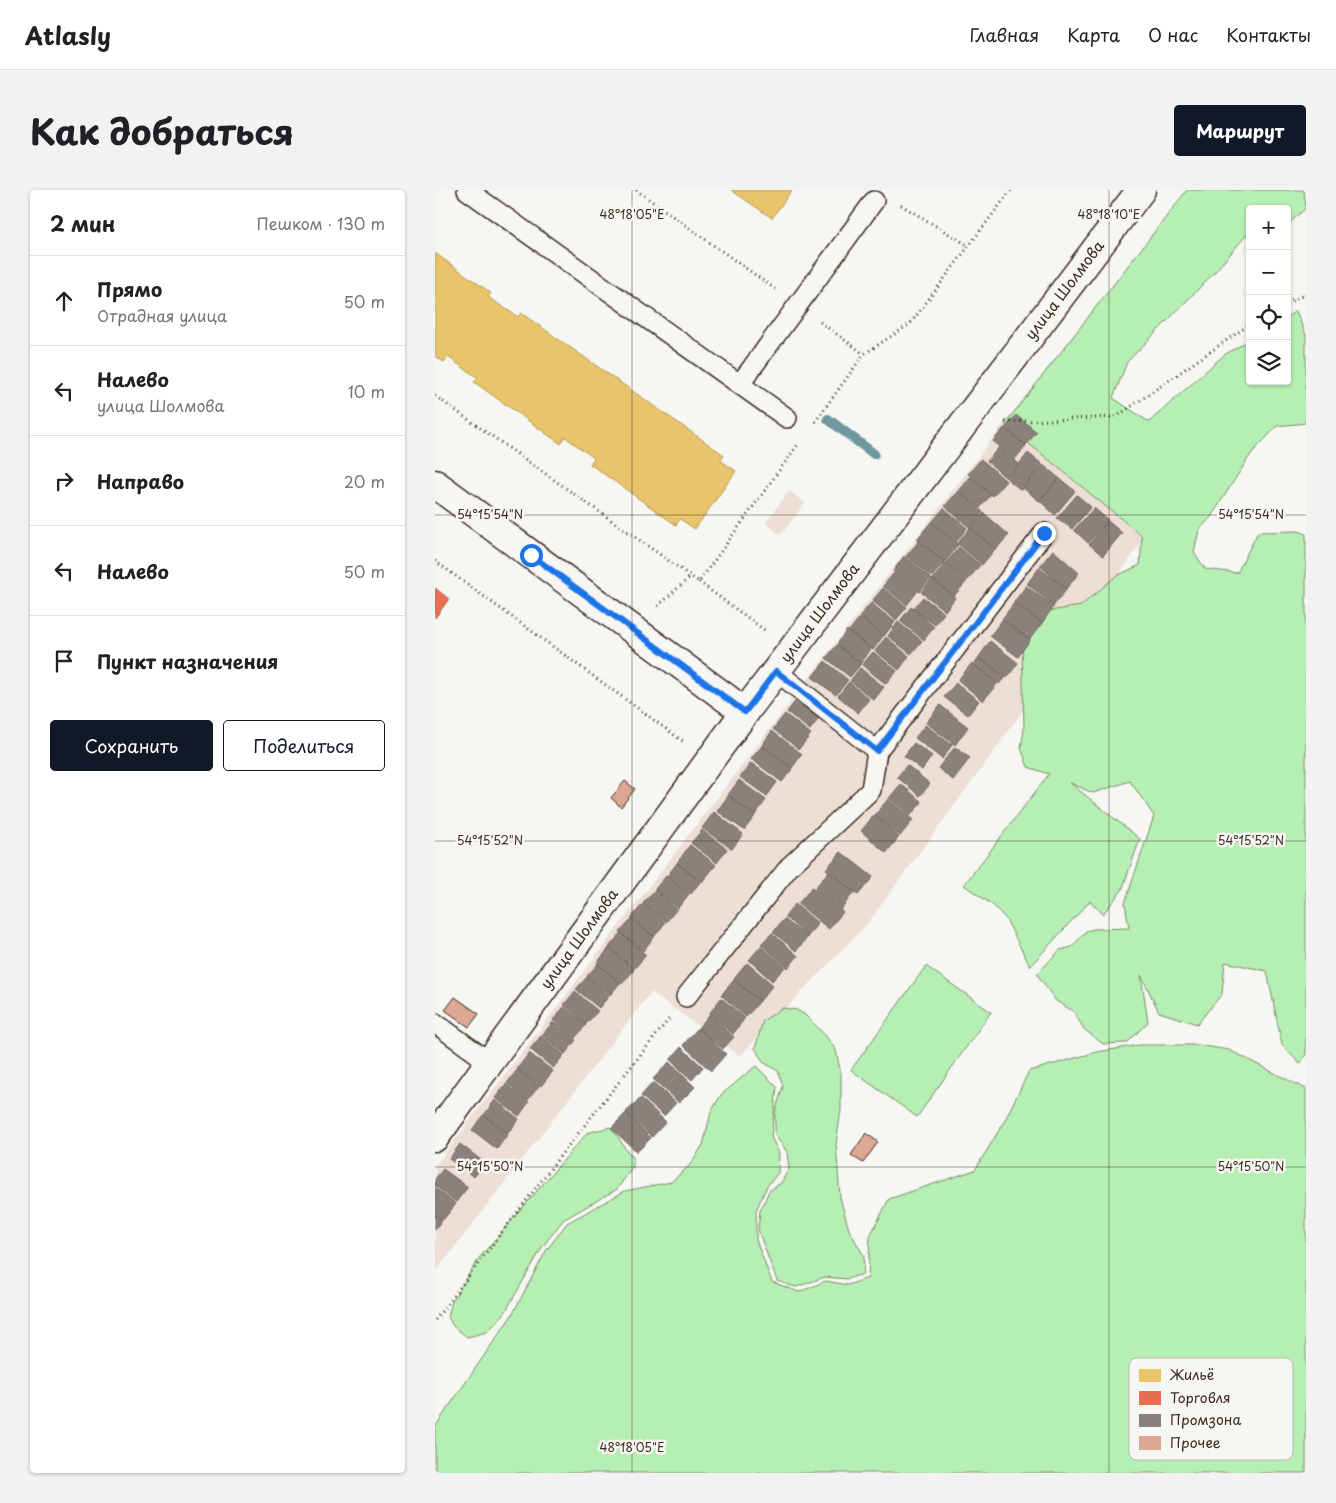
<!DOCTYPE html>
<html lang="ru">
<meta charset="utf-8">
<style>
:root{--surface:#fff;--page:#f2f2f2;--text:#202124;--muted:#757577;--line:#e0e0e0;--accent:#111827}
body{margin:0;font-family:"Playpen Sans",sans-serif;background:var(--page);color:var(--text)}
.controls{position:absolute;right:15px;top:15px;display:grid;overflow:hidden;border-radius:5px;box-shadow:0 1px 4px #0004}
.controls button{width:45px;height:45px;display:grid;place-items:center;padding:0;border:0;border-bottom:1px solid var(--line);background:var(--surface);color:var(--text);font:25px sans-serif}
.stop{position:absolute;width:15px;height:15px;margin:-11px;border:4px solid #1a73e8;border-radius:50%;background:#fff}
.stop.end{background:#1a73e8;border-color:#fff;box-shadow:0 1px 5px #0008}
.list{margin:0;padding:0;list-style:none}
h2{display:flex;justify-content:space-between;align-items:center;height:65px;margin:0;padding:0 20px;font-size:21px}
h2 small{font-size:16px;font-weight:400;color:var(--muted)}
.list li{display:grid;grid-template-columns:32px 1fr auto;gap:15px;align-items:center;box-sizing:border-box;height:90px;padding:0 20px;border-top:1px solid var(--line)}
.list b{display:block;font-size:19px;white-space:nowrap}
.list p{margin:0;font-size:16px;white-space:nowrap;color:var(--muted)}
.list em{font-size:16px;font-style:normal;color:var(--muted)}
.actions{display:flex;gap:10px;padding:15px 20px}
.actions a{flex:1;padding:11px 0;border:1px solid var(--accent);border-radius:5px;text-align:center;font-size:18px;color:var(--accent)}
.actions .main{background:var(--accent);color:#fff}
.icon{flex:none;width:28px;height:28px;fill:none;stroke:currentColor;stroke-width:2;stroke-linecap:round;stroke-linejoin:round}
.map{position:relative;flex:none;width:871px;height:1283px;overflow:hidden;border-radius:5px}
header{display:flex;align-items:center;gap:30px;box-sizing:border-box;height:70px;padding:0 25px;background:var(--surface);border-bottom:1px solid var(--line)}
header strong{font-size:24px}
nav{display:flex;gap:28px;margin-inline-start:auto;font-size:18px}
.intro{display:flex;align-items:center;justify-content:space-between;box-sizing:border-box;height:120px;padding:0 30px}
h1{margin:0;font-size:35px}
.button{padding:12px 22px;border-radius:5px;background:var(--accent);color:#fff;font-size:18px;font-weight:700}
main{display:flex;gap:30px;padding:0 30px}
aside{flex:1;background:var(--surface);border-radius:5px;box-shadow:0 1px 4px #0004}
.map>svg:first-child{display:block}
.built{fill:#eedfd6}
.green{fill:#b6efb3;stroke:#788c68}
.homes{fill:#e9c46a;stroke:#b59653}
.shops{fill:#e76f51;stroke:#b35a42}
.industry{fill:#8a817c;stroke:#726760}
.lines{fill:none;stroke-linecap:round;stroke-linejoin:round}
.stream{stroke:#6f969e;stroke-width:10}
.building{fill:#dda893;stroke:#3b2a1e}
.service-casing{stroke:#3b2a1e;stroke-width:22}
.minor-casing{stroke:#3b2a1e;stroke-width:31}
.tertiary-casing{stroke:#3b2a1e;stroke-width:31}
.path{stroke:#3b2a1e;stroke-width:3;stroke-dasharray:1 4;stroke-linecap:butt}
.service{stroke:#f6f6f2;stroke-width:19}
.minor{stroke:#f6f6f2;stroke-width:28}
.tertiary{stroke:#f6f6f2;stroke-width:28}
.route{stroke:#1a73e8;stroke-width:6}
.ticks{fill:none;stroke:#3b2a1e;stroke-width:1;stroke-opacity:0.45}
.labels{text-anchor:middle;stroke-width:5;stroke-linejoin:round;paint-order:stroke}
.street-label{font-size:15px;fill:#3b2a1e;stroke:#f6f6f2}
.key{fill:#f6f6f2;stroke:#beb9b2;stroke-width:1}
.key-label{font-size:14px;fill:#3b2a1e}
.ticks-label{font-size:12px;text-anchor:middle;fill:#3b2a1e;stroke:#f6f6f2;stroke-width:5;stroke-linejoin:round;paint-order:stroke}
</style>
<header>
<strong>Atlasly</strong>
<nav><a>Главная</a><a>Карта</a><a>О нас</a><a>Контакты</a></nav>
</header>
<div class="intro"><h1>Как добраться</h1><a class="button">Маршрут</a></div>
<main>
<aside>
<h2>2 мин<small>Пешком · 130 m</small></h2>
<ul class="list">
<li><svg class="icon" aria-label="ahead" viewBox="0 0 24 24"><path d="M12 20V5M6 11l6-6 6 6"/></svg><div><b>Прямо</b><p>Отрадная улица</p></div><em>50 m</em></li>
<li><svg class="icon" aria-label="left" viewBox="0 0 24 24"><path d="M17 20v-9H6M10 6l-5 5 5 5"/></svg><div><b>Налево</b><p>улица Шолмова</p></div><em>10 m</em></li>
<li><svg class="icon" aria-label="right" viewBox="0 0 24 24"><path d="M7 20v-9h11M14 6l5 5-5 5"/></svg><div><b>Направо</b></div><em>20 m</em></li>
<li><svg class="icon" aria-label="left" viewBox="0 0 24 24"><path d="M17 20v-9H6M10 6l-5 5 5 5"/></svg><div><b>Налево</b></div><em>50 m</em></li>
<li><svg class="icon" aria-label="arrive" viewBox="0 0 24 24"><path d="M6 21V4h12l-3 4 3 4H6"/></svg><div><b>Пункт назначения</b></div></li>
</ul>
<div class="actions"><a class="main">Сохранить</a><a>Поделиться</a></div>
</aside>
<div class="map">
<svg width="871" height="1283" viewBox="0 0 871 1283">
<rect width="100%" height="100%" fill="#f6f6f2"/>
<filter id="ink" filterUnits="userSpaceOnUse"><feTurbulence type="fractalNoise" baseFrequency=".02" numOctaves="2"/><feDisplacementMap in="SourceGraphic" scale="10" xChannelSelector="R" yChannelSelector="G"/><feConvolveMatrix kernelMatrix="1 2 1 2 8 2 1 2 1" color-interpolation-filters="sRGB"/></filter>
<g filter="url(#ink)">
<!-- built -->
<g class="built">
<path d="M 580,219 L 608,241 L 716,339 L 552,571 L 433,733 L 305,866 L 216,802 L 0,1083 L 0,976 Z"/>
<path d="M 354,301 L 370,313 L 346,345 L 330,333 Z"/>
</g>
<!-- green -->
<g class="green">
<path d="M 752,0 L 869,0 L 871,18 L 852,35 L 852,19 L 815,19 L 815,41 L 776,86 L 692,172 L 678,208 L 714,232 L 789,165 L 815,150 L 815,191 L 852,191 L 852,127 L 861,121 L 871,145 L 871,233 L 842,236 L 816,264 L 776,327 L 764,340 L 759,362 L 770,379 L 802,383 L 823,342 L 864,341 L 871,344 L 871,864 L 865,874 L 847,855 L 832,781 L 790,772 L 787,804 L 762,834 L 724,822 L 706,785 L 713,832 L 692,853 L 668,854 L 649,839 L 638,821 L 621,811 L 602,784 L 625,760 L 637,757 L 651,741 L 659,739 L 694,738 L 690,713 L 719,626 L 695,591 L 658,603 L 635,593 L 705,649 L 687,700 L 668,724 L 655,711 L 595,776 L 571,729 L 559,716 L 529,695 L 614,584 L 593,577 L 586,558 L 589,540 L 587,448 L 608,422 L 646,416 L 681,386 L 705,375 L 707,346 L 570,234 Z"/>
<path d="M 491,776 L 556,822 L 482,927 L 416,880 Z"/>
<path d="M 347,818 L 362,820 L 370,825 L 390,845 L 401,860 L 406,885 L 406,920 L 401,954 L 405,1007 L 414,1040 L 429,1066 L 428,1084 L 412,1089 L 390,1087 L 361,1097 L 342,1091 L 323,1040 L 325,1021 L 334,1001 L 346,993 L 354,979 L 352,962 L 340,945 L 340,923 L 348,896 L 343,881 L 328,872 L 320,858 L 328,831 Z"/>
<path d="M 705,855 L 762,855 L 794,860 L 871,899 L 871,1283 L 0,1283 L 0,1237 L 77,1125 L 111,1061 L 132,1033 L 190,1001 L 236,992 L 254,976 L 268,955 L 276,922 L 286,905 L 321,876 L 342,897 L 336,947 L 344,963 L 343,983 L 332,996 L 321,1020 L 321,1050 L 337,1092 L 364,1102 L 391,1091 L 413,1095 L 433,1088 L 435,1046 L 454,1009 L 540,980 L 569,932 L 594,881 L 662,862 Z"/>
<path d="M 175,937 C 185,946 187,958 198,967 L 198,977 L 182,999 L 128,1030 L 108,1056 L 69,1124 L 52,1142 L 32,1147 L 18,1136 L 13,1127 L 17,1111 L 45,1067 L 152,943 Z"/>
</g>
<!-- homes -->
<g class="homes">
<path d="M 296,0 L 357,0 L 337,28 Z"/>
<path d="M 0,63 L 56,103 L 53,107 L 83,127 L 86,123 L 289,265 L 285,270 L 301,281 L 260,339 L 245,329 L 241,335 L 155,274 L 159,268 L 130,247 L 126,254 L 39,192 L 43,188 L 13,167 L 9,172 L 0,166 Z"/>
</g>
<!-- shops -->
<path class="shops" d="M 0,398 L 14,409 L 0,428 Z"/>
<!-- industry -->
<g class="industry">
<path d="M 581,225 L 602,242 L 591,255 L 570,238 Z"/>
<path d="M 569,238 L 591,256 L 580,269 L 558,251 Z"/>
<path d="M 564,257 L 584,274 L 571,288 L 552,271 Z"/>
<path d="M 593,263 L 607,274 L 586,300 L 572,289 Z"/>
<path d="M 546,269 L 571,291 L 558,306 L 533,284 Z"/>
<path d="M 608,275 L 624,288 L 604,311 L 588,298 Z"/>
<path d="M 535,287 L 556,305 L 545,318 L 524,301 Z"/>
<path d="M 624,288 L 640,301 L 620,325 L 605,311 Z"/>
<path d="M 523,301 L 548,322 L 535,338 L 510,316 Z"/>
<path d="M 642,305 L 656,317 L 637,339 L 622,328 Z"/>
<path d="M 509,318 L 532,338 L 521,352 L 497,332 Z"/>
<path d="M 659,318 L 673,330 L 653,353 L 639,340 Z"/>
<path d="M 549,323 L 574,345 L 561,359 L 536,338 Z"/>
<path d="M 673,331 L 687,343 L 668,366 L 654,354 Z"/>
<path d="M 496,332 L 523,355 L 510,372 L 482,349 Z"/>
<path d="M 535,338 L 560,359 L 547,375 L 522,353 Z"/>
<path d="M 484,351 L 509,372 L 497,387 L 471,366 Z"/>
<path d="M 524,357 L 545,375 L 533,390 L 511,373 Z"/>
<path d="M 618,360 L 644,383 L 631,399 L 605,376 Z"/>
<path d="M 469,366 L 496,388 L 484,402 L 458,381 Z"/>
<path d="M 510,373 L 532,391 L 519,406 L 498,389 Z"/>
<path d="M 604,378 L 632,399 L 619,415 L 592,394 Z"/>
<path d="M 459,383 L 482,402 L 472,415 L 448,396 Z"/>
<path d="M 497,389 L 520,408 L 510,421 L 486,402 Z"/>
<path d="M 591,396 L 619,416 L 607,433 L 579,412 Z"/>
<path d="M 448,398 L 472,417 L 461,430 L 437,411 Z"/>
<path d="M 488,407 L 509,423 L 500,435 L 478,419 Z"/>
<path d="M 436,413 L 460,432 L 449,446 L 425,426 Z"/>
<path d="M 579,413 L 607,433 L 595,449 L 567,429 Z"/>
<path d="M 476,417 L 499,437 L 489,450 L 465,431 Z"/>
<path d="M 425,427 L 448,446 L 438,460 L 414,441 Z"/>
<path d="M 567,430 L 595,450 L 583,467 L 555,446 Z"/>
<path d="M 463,432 L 487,451 L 476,464 L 453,446 Z"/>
<path d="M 412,440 L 436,459 L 426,473 L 402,454 Z"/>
<path d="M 451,447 L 474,466 L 464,480 L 440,461 Z"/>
<path d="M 555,451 L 583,473 L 572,488 L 544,467 Z"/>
<path d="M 402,455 L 426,474 L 415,487 L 391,468 Z"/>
<path d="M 438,462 L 462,481 L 451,494 L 427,475 Z"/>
<path d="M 544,468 L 570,487 L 564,494 L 539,475 Z"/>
<path d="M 390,471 L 413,490 L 401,505 L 377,487 Z"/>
<path d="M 537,473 L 562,494 L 548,511 L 523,490 Z"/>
<path d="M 425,478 L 449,497 L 439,510 L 415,491 Z"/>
<path d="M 414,492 L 434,509 L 423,523 L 403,506 Z"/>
<path d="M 521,493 L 544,511 L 533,525 L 509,507 Z"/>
<path d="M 362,509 L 385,527 L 375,540 L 352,522 Z"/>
<path d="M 505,515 L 533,537 L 520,555 L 491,533 Z"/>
<path d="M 350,524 L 376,544 L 364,559 L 338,539 Z"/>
<path d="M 490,535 L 517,555 L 507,569 L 480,548 Z"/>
<path d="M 337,541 L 367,564 L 357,578 L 327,555 Z"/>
<path d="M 479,553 L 497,566 L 487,580 L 469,566 Z"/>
<path d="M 327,556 L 357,579 L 347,592 L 316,569 Z"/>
<path d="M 520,557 L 535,568 L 518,590 L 503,578 Z"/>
<path d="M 316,573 L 342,592 L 332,606 L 305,587 Z"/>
<path d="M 472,575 L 495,594 L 485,606 L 462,587 Z"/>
<path d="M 304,590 L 331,610 L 320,625 L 293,605 Z"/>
<path d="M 466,594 L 487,612 L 475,626 L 454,608 Z"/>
<path d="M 293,606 L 320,626 L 309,640 L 282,621 Z"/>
<path d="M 453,609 L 478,630 L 465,646 L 440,625 Z"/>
<path d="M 279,622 L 308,644 L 297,659 L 267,638 Z"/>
<path d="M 439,625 L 464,647 L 451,663 L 426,641 Z"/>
<path d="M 267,640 L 292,659 L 282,673 L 256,653 Z"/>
<path d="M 255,655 L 281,675 L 267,692 L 242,673 Z"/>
<path d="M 406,662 L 438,687 L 423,705 L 391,679 Z"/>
<path d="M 242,673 L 265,692 L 256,704 L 232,686 Z"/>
<path d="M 393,682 L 419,702 L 406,719 L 380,698 Z"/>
<path d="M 231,686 L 254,704 L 243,718 L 220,699 Z"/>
<path d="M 377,697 L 408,722 L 394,739 L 363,714 Z"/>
<path d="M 220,700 L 242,719 L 231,732 L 208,713 Z"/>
<path d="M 208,714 L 230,733 L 219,747 L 196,728 Z"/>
<path d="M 360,714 L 383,733 L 373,746 L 350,727 Z"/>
<path d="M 197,729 L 219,747 L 208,761 L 185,742 Z"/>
<path d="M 349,729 L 373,747 L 361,761 L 338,742 Z"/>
<path d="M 186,743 L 211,765 L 199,779 L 174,757 Z"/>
<path d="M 337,743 L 363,766 L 353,778 L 326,754 Z"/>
<path d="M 326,756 L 350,777 L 337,791 L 314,770 Z"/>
<path d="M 174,758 L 199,780 L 187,794 L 162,773 Z"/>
<path d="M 312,773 L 338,795 L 325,811 L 299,789 Z"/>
<path d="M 163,774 L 185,793 L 175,805 L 152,786 Z"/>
<path d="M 152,787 L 174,806 L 164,818 L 141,799 Z"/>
<path d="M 299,790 L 325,811 L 311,827 L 286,805 Z"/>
<path d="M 140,801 L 163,821 L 151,834 L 129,815 Z"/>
<path d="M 286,808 L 310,828 L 298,844 L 274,824 Z"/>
<path d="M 129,817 L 151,835 L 140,848 L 118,830 Z"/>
<path d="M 274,825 L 299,847 L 288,859 L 263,838 Z"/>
<path d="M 118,832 L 141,850 L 130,864 L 107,845 Z"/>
<path d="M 263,838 L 291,864 L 276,881 L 248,855 Z"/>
<path d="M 106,846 L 129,865 L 118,878 L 95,859 Z"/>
<path d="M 246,857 L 268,877 L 257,890 L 235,870 Z"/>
<path d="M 94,863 L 118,881 L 106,896 L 82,879 Z"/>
<path d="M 234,872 L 260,897 L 244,913 L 218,889 Z"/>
<path d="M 82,880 L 104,896 L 93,910 L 72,893 Z"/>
<path d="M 218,892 L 241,913 L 229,926 L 206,906 Z"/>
<path d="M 71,894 L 94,912 L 84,926 L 60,908 Z"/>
<path d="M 206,908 L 231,932 L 217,947 L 191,922 Z"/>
<path d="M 60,910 L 84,929 L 73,943 L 49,925 Z"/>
<path d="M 191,923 L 216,948 L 202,962 L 176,938 Z"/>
<path d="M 48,925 L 73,944 L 62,959 L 37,940 Z"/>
<path d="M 25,954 L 50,973 L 39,987 L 14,969 Z"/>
<path d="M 8,979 L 33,997 L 21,1012 L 0,996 L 0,989 Z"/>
<path d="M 0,998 L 21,1014 L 8,1030 L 0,1024 Z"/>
<path d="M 0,1025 L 7,1030 L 0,1039 Z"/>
</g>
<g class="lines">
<!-- stream -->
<path class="stream" d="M 393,229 L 439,264"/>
</g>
<!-- building -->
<g class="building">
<path d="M 190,591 L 200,599 L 186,617 L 176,608 Z"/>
<path d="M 20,807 L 44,824 L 34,837 L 10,820 Z"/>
<path d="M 431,943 L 443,952 L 428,973 L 416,965 Z"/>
</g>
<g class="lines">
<!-- service casing -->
<g class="service-casing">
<g id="service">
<path d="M 32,0 L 352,228"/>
<path d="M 305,194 L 439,11"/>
<path d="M 341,481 L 442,561 L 609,343"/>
<path d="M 251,807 L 355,676 L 436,600 L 442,561"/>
<path d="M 0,833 L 54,872"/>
</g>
</g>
<!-- minor casing -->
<g class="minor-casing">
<g id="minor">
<path id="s1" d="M 0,947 L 310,522"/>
</g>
</g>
<!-- tertiary casing -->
<g class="tertiary-casing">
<g id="tertiary">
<path id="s2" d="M 0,294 L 310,522 L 706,0"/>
</g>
</g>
<!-- path -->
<g class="path">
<path d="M 201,0 L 340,99"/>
<path d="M 466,15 L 534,56"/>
<path d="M 852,113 L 871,104"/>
<path d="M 385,132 L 429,164"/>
<path d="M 0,206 L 264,392 L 364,253"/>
<path d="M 380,232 L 429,164 L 475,134 L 576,0"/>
<path d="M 570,232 L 681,227 L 815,134"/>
<path d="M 0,371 L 249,552"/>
<path d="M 264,392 L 332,442"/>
<path d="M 223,416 L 256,386"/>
<path d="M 0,1130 L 126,965 L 234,829"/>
</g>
<!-- service -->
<use href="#service" class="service"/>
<!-- minor -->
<use href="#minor" class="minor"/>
<!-- tertiary -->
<use href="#tertiary" class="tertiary"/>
</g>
</g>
<g class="lines" filter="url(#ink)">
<!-- route -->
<path class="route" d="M 96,365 L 310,522 L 341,481 L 442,561 L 609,343"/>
</g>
<!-- ticks -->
<path class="ticks" d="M 197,0 L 197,1283M 674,0 L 674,1283M 0,325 L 871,325M 0,651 L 871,651M 0,977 L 871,977"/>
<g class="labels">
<!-- street labels -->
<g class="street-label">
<text dy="5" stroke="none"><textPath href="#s2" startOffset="914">улица Шолмова</textPath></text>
<text dy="5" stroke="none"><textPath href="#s2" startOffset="509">улица Шолмова</textPath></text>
<text dy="5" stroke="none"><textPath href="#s1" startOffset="245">улица Шолмова</textPath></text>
</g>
</g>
<!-- legend -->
<rect x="694" y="1168" width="164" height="102" rx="8" class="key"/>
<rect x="704" y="1179" width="22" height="13" fill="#e9c46a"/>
<rect x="704" y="1201" width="22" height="14" fill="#e76f51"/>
<rect x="704" y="1224" width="22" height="13" fill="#8a817c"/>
<rect x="704" y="1246" width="22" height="14" fill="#dda893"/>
<g class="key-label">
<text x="735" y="1190">Жильё</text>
<text x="735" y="1213">Торговля</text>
<text x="735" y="1235">Промзона</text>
<text x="735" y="1258">Прочее</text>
</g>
<g class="ticks-label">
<text x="197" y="29">48°18'05"E</text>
<text x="674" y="29">48°18'10"E</text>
<text x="55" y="329">54°15'54"N</text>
<text x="816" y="329">54°15'54"N</text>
<text x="55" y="655">54°15'52"N</text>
<text x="816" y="655">54°15'52"N</text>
<text x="55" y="981">54°15'50"N</text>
<text x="816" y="981">54°15'50"N</text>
<text x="197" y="1262">48°18'05"E</text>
</g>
</svg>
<div class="controls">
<button>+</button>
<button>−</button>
<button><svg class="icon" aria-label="locate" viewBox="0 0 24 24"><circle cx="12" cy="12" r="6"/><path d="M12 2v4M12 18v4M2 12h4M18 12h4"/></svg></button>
<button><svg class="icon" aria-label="layers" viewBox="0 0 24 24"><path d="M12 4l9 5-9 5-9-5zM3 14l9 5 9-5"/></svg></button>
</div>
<div class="stop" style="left:96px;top:365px"></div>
<div class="stop end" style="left:609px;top:343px"></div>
</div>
</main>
